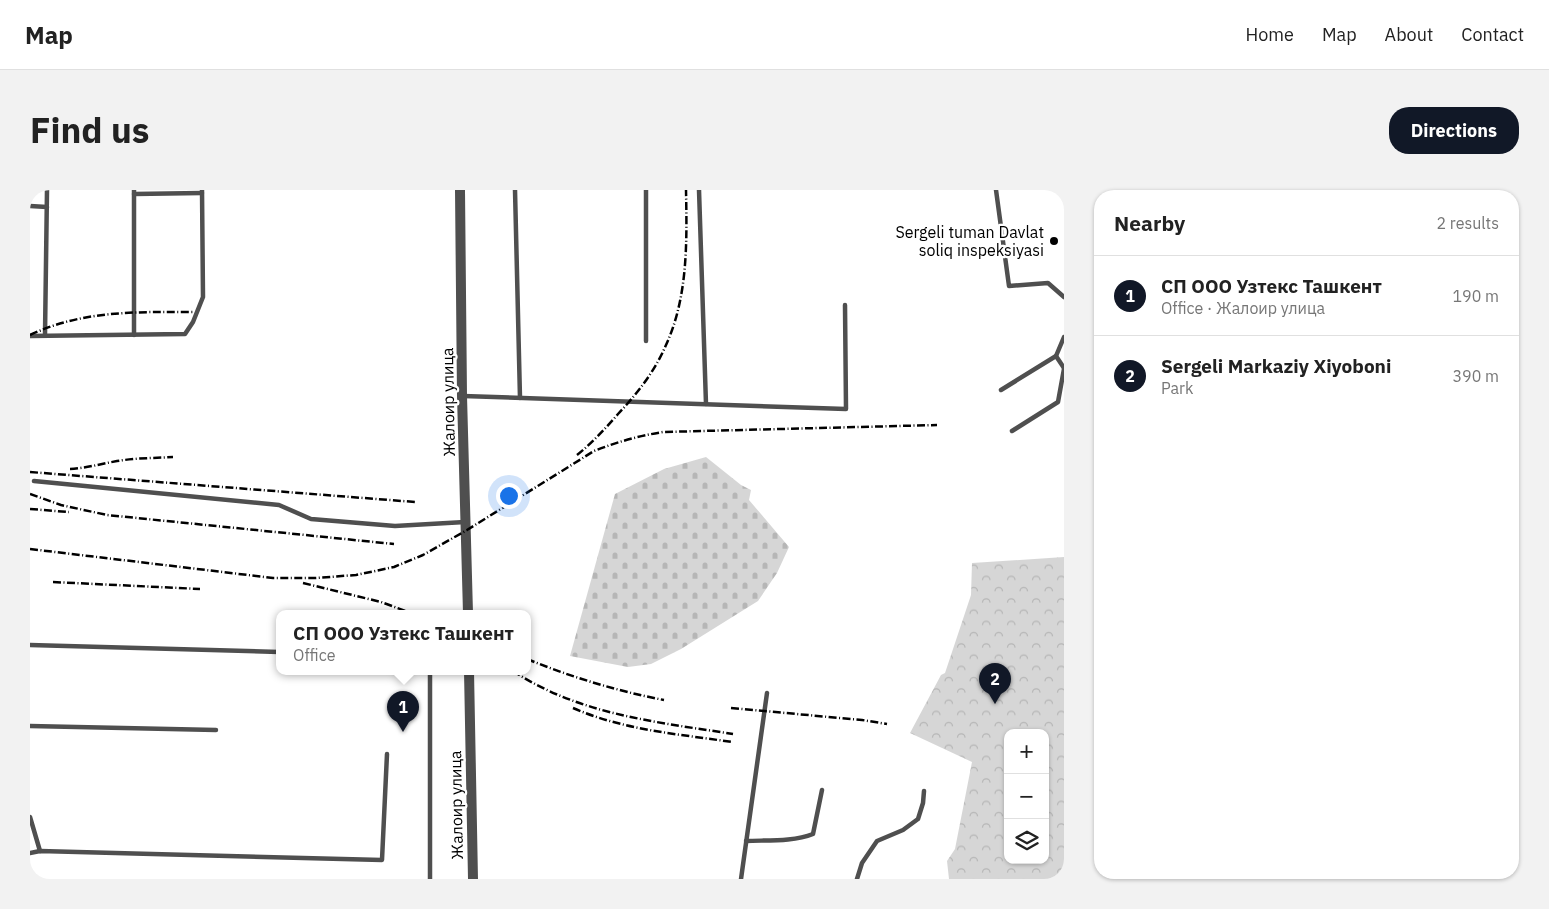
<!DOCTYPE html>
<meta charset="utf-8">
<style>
:root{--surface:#fff;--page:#f2f2f2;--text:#222;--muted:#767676;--line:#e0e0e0;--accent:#111827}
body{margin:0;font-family:"IBM Plex Sans",sans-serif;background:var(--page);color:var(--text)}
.controls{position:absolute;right:15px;bottom:15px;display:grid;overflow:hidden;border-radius:10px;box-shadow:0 1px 4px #0004}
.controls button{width:45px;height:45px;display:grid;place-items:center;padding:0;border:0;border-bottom:1px solid var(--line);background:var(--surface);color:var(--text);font:25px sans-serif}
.you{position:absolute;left:478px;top:305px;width:18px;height:18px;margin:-12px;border:4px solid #fff;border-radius:50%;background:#1a73e8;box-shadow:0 0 0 8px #1a73e833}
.badge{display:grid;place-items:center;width:32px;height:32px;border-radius:50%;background:var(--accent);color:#fff;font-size:16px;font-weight:700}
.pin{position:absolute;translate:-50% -41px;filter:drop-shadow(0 1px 2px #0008)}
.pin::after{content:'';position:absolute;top:26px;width:18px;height:15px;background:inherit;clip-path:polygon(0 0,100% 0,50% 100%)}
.popup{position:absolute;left:246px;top:420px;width:255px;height:65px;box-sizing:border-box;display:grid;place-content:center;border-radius:10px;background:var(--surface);filter:drop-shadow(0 1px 4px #0005);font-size:16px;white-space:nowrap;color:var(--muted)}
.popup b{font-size:19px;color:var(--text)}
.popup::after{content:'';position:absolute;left:50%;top:100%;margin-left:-10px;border:10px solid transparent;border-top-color:var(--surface)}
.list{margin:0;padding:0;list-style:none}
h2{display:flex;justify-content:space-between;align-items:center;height:65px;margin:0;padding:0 20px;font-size:21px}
h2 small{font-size:16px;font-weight:400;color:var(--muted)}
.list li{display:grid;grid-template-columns:32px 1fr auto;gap:15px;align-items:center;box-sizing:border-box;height:80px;padding:0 20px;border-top:1px solid var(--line)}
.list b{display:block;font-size:19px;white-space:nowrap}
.list p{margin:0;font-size:16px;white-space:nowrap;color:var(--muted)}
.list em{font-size:16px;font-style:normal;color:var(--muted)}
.icon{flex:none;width:28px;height:28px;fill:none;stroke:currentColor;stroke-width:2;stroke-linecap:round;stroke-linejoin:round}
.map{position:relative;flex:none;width:1034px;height:689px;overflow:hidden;border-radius:20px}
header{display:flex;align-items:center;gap:30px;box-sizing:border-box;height:70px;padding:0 25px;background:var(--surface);border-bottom:1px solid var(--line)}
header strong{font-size:24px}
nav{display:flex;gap:28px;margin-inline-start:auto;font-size:18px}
.intro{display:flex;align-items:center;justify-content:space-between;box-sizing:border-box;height:120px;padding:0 30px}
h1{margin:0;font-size:35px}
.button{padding:12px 22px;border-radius:20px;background:var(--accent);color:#fff;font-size:18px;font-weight:700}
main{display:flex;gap:30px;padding:0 30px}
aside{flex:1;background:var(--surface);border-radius:20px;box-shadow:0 1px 4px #0004}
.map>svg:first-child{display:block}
.forest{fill:url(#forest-crowns);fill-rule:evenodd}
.cemetery{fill:url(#cemetery-stones)}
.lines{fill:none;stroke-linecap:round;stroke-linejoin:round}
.service{stroke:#4f4f4f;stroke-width:4.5}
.tertiary{stroke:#4f4f4f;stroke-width:10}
.rail{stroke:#000;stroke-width:2.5;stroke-dasharray:8 2.5 1 2.5;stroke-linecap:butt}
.poi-dot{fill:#000;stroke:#fff;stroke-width:2}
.labels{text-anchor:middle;stroke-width:4.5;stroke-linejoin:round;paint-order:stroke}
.poi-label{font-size:16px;fill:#000;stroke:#fff;text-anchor:end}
.street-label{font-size:16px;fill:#000;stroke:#fff}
</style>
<header>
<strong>Map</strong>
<nav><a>Home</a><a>Map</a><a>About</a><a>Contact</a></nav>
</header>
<div class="intro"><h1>Find us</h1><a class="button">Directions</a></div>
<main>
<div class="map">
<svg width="1034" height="689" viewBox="0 0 1034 689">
<defs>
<pattern id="forest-crowns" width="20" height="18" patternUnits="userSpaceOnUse" patternTransform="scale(1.25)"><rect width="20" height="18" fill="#d6d6d6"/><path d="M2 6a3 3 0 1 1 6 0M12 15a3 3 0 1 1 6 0" fill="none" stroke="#b6b6b6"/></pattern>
<pattern id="cemetery-stones" width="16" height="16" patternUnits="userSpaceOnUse" patternTransform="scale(1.25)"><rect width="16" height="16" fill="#d6d6d6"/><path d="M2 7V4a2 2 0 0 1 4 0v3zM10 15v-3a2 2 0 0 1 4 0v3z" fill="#b6b6b6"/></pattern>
</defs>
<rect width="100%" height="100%" fill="#fff"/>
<!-- forest -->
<path class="forest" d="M 1034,367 L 1034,689 L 919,689 L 917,671 L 925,659 L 942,572 L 880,543 L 911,485 L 915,483 L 941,405 L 942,373 ZM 978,543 L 1015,543 L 1015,670 L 978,670 Z"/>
<!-- cemetery -->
<path class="cemetery" d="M 676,267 L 711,295 L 721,300 L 719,310 L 759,357 L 747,383 L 728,411 L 651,459 L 621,474 L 598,477 L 540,466 L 585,304 L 634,279 Z"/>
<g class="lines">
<!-- service -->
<g class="service">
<path d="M 485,0 L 490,208"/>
<path d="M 616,0 L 616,151"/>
<path d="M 669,0 L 676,214"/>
<path d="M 966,0 L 979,96 L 1018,93 L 1034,107"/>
<path d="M 104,4 L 172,3"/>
<path d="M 0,16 L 17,17"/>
<path d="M 15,145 L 17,0"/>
<path d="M 104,145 L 104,0"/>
<path d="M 0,146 L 155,144 L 163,132 L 173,107 L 172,0"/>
<path d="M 1026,166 L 1034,147"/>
<path d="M 971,200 L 1026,166 L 1034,178"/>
<path d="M 433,206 L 816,219 L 815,115"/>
<path d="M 982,241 L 1028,212 L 1034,179"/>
<path d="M 4,291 L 249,315 L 281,329 L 365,336 L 435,332"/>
<path d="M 0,455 L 249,462"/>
<path d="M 0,536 L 186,540"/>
<path d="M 0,627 L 10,661"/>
<path d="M 716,651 C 737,650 763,652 783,644 L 792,600"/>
<path d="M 0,663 L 10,661 L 352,670 L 357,564"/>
<path d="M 400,689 L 400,481"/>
<path d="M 711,689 L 737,503"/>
<path d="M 827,689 L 832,673 L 847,651 L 873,640 L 888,629 L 893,613 L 894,601"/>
</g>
<!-- tertiary -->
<g class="tertiary">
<path d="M 430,0 L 432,206 L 438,423"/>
<path d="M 439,481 L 443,689"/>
</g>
<!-- rail -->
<g class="rail">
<path d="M 0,145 C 53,120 107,122 164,122"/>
<path d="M 547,265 C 562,253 575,239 588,224 C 607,204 625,181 636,155 C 658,107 657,52 656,0"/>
<path d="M 40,279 C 56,278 71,274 87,271 C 106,268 125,268 143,267"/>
<path d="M 0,282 L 385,312"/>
<path d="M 0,304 L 31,315 L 77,325 L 364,354"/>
<path d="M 0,319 L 39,322"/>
<path d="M 0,359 L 243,388 L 285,388 L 326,385 L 364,377 L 393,365 L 437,340 L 564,261 C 587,252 608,246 633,242 L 907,235"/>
<path d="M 23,392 L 170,399"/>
<path d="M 273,393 L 351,412 L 381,423"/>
<path d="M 497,469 C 541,487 587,501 634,510"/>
<path d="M 483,481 C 550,525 627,532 703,544"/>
<path d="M 543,518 C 593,540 648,544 702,552"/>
<path d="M 701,518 L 832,530 L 857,534"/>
</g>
</g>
<!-- markers -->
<circle class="poi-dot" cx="1024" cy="51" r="5"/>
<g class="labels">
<!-- poi labels -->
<g class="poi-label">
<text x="1014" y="48">Sergeli tuman Davlat<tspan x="1014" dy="18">soliq inspeksiyasi</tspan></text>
</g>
<!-- street labels -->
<g class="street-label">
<text transform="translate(418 212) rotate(-91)" y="6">Жалоир улица</text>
<text transform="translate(426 615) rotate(-91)" y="6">Жалоир улица</text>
</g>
</g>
</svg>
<div class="controls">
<button>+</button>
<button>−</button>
<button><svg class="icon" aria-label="layers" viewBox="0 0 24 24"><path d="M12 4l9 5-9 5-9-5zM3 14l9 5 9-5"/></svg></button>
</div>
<div class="you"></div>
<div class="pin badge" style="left:373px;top:542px">1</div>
<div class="popup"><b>СП ООО Узтекс Ташкент</b>Office</div>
<div class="pin badge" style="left:965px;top:514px">2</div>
</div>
<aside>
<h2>Nearby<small>2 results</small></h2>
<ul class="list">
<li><span class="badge">1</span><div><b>СП ООО Узтекс Ташкент</b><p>Office · Жалоир улица</p></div><em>190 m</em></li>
<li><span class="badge">2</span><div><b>Sergeli Markaziy Xiyoboni</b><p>Park</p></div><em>390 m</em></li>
</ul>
</aside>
</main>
